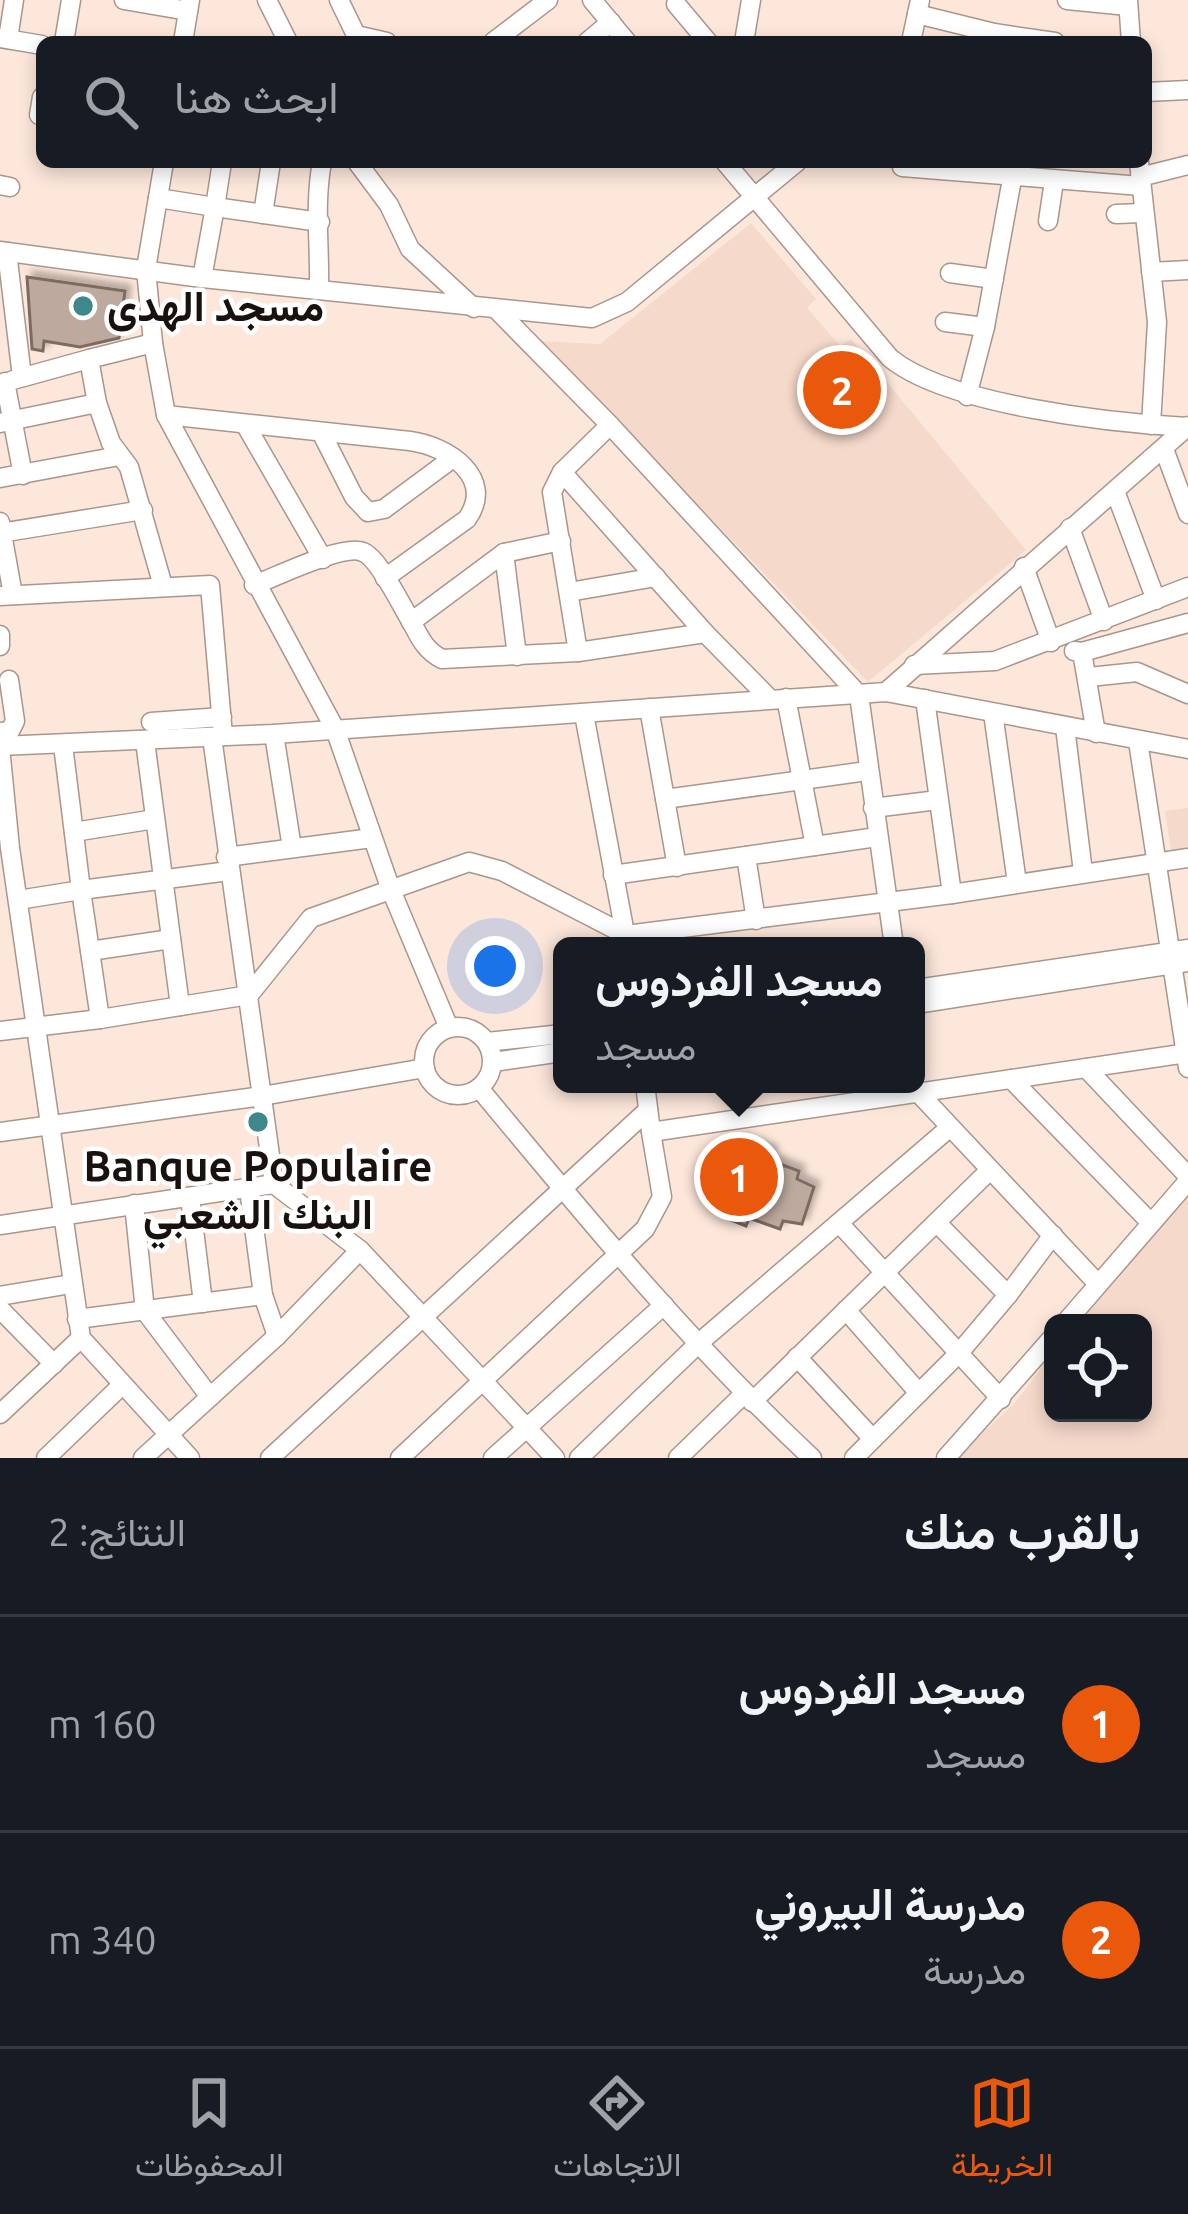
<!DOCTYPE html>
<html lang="ar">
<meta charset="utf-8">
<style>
:root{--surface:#171b24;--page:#242831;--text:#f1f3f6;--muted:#9ea1a6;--line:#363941;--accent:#ea580c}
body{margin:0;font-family:Ubuntu,Vazirmatn,sans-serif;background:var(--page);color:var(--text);direction:rtl}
.controls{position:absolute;right:36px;bottom:36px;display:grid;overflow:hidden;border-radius:18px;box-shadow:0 6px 18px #0003}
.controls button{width:108px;height:108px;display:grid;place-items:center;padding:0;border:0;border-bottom:3px solid var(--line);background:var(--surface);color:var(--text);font:60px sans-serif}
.you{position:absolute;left:495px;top:966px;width:42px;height:42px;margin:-30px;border:9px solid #fff;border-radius:50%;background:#1a73e8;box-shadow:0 0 0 18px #1a73e833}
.badge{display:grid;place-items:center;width:78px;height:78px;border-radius:50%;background:var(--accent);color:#fff;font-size:39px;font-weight:700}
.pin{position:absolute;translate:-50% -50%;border:6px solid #fff;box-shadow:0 3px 12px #0006}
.popup{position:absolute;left:553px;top:937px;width:372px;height:156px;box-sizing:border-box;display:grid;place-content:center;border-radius:18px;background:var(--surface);filter:drop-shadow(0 3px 9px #0005);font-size:39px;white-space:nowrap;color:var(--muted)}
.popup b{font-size:45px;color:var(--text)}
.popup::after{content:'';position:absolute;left:50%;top:100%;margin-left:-24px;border:24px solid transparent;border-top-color:var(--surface)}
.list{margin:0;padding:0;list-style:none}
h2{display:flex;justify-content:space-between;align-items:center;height:156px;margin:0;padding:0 48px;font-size:51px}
h2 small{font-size:39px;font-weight:400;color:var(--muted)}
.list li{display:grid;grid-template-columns:78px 1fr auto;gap:36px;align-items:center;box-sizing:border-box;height:216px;padding:0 48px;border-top:3px solid var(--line)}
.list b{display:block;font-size:45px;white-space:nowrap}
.list p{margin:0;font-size:39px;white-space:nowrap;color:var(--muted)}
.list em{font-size:39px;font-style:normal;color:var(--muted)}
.icon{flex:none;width:66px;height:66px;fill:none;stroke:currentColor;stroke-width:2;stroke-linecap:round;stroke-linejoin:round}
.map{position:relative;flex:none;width:1188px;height:1458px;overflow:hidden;direction:ltr}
.search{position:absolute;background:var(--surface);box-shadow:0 6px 18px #0003;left:36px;right:36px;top:36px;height:132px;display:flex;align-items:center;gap:30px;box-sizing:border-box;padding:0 42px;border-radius:18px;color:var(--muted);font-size:45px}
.sheet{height:588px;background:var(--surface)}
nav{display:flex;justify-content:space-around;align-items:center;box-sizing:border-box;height:168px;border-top:3px solid var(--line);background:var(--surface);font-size:33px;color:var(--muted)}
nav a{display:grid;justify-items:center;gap:6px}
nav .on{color:var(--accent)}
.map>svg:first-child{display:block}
.built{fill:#f5d9ca}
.building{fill:#bda99e;stroke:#7d6b60;stroke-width:3;filter:url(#shadow)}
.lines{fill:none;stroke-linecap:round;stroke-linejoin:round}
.minor-casing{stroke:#aa968b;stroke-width:21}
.minor{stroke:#fff;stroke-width:18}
.poi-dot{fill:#3e878a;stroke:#fff;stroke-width:4.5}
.labels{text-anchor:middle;stroke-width:9;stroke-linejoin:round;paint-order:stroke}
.poi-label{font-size:42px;font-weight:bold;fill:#18110d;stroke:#fff;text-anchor:start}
</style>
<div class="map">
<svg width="1188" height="1458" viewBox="0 0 1188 1458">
<defs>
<filter id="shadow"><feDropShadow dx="5.5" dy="-5.5" stdDeviation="3" flood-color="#0004"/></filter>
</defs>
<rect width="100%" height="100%" fill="#fde7db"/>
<!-- built -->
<g class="built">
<path d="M 751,223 L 816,299 L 807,308 L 840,346 L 851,339 L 1026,550 L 868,682 L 541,341 L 600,344 Z"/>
<path d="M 1188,808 L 1188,848 L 1171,850 L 1165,811 Z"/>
<path d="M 1188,1194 L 1188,1458 L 956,1458 L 1015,1403 L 1053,1352 L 1053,1413 L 1143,1413 L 1143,1323 L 1075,1323 Z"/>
</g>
<!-- building -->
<g class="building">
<path d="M 27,277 L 125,291 L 119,338 L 80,347 L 44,341 L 43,351 L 32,349 Z"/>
<path d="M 740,1141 L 771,1152 L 769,1160 L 799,1171 L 797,1179 L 814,1187 L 802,1224 L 783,1221 L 780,1229 L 749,1218 L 746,1226 L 721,1216 L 722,1212 L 714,1209 L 716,1203 L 706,1200 L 723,1162 L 729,1164 Z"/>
</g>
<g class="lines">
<!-- minor casing -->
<g class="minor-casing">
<g id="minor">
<path d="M 124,0 L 188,11"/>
<path d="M 267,0 L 288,42"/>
<path d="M 339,0 L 356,35 L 355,42"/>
<path d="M 592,0 L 627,42"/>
<path d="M 1067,0 L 1128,6"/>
<path d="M 1128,0 L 1131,42"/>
<path d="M 676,4 L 708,42"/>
<path d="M 917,14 L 994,33 L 1055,42"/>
<path d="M 356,35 L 387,42"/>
<path d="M 0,38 L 42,45"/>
<path d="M 8,39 L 14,0"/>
<path d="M 64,42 L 71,0"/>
<path d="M 183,42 L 190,0"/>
<path d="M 493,42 L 548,0"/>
<path d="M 587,42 L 611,22"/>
<path d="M 744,42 L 751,0"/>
<path d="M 911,42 L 920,0"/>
<path d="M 1146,92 L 1188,90"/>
<path d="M 39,115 L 42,97"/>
<path d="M 164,162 L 146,269 L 153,343 L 166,415 L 335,729 L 391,890 L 449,1028"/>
<path d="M 222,162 L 215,207 L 320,222"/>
<path d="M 357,162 L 389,205 L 410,249 L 474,308"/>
<path d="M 725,162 L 890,358 C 947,405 1112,423 1187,427"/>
<path d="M 1139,162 L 1157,322 L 1151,425"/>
<path d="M 902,167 L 1141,186"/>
<path d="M 1140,177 L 1188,165"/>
<path d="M 0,185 L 10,187"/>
<path d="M 158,198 L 215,207 L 202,278"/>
<path d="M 263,214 L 271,162"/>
<path d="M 1116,214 L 1142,213"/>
<path d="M 1048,221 L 1054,181"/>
<path d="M 0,251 L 202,278 L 592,318 L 627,302 L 797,162"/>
<path d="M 7,252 L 22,377"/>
<path d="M 1151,272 L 1188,270"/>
<path d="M 950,273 L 994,279"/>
<path d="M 319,289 C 320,245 314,205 322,162"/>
<path d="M 498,311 L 610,425 L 859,695 L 894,946"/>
<path d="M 945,322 L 985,327"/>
<path d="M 153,343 L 89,359 L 97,403 L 111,443 L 129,467 L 163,586"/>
<path d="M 13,380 L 89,359"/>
<path d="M 5,382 L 23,475"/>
<path d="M 967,396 L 985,327 L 1012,179"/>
<path d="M 166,415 L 410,441 C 448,446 496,478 467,519 L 385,578"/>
<path d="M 0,423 L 97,403"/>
<path d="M 245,424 L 323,559"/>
<path d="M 610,425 L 562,472 L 552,492 L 578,652 L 705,633 L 769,698"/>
<path d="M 321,432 L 354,497 L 368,512 L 384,509 L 453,458"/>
<path d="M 1164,449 L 1188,514"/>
<path d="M 562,472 L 705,633"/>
<path d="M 0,478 L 119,456"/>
<path d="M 1115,491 L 1156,600"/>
<path d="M 0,522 L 13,595"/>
<path d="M 1070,528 L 1104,621"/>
<path d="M 0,533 L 143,510"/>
<path d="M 504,553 L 517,656"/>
<path d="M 1024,567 L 1051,642"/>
<path d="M 254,585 C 276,577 344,543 363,552 C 379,558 402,607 412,623 C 420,638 425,650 442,659 L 578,652"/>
<path d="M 569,592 L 656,577"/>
<path d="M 0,596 L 210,585 L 223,736"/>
<path d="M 411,622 L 504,553 L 561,541"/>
<path d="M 0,635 L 0,646"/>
<path d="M 1074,651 L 1082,652 L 1096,733"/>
<path d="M 1082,652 L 1188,623"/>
<path d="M 914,665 L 995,661 L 1188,587"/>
<path d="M 1089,677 L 1137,672 L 1188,694"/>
<path d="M 886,692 L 1188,426"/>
<path d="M 786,698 L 815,846"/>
<path d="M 925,699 L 952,894"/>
<path d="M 649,708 L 677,867"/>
<path d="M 993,713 L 1017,883"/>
<path d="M 584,714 L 626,939"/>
<path d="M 151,722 L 222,717"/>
<path d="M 1065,727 L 1083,872"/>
<path d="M 0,732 L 10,731 L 15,721 L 9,680"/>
<path d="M 274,734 L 292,848"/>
<path d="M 212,737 L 274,1184 L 360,1250 L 555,1458"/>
<path d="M 145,741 L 180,1006"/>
<path d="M 1138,741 L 1188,1068"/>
<path d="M 0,746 L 274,734 L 886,692 L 1188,749"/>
<path d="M 0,747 L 10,848 L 81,1338 L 190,1458"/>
<path d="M 665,799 L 867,771"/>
<path d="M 873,808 L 938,800"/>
<path d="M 74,832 L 155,819"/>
<path d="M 746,856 L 756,920"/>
<path d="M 226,857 L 372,838"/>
<path d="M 613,875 L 877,837"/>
<path d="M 18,900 L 81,890 L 63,745"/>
<path d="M 90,951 L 171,939"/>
<path d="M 916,989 L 1188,949"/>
<path d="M 916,1004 L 1188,962"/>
<path d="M 100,1019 L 81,890 L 229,871"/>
<circle cx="458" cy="1061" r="34"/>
<path d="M 0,1031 L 100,1019 L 249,995 L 311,918 L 469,862 L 502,871 L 626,935 L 952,894 L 1188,858"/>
<path d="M 487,1042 L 562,1034"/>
<path d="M 493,1062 L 562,1052"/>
<path d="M 1086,1068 L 1188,1176"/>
<path d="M 1011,1079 L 1151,1223"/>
<path d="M 645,1084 L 651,1132 L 1188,1053"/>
<path d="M 913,1087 L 1098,1284"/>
<path d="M 479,1088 C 585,1216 691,1345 812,1458"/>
<path d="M 0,1132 L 262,1096 L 425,1068"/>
<path d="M 249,1189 L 263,1295"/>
<path d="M 190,1197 L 203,1303"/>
<path d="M 134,1204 L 145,1311 L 210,1397"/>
<path d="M 839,1223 L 1001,1399"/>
<path d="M 938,1224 L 1008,1295 L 1053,1235"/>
<path d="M 0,1225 L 274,1184"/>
<path d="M 0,1296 L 71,1284"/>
<path d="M 0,1309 L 54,1364"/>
<path d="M 846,1310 L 919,1393"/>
<path d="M 77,1319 L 263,1295 L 277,1336"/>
<path d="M 1065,1323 L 1188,1181"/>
<path d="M 797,1357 L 873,1439"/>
<path d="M 752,1402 L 989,1171"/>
<path d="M 0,1414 L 81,1338"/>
<path d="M 46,1458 L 122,1385"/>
<path d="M 143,1458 L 277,1336 L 360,1250"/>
<path d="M 270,1458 L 648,1110"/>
<path d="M 400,1458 L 645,1229 L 662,1197 L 651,1132"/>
<path d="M 493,1458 L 664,1305"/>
<path d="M 579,1458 L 700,1342 L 948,1129"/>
<path d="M 678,1458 L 744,1394"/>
<path d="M 854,1458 L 959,1353 L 1008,1295"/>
<path d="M 946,1458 L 1053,1337"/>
</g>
</g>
<!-- minor -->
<use href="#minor" class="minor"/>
</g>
<!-- markers -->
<g class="poi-dot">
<circle cx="83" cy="306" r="12"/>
<circle cx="258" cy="1122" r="12"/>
</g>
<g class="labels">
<!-- poi labels -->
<g class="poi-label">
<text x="107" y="321">مسجد الهدى</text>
<text x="258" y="1181" text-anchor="middle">Banque Populaire<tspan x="258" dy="48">البنك الشعبي</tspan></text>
</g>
</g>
</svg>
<div class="controls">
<button><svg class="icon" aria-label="locate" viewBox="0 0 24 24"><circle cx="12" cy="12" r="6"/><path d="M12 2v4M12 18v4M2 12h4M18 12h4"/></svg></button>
</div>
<div class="you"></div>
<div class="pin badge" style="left:739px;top:1177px">1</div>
<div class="popup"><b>مسجد الفردوس</b>مسجد</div>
<div class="pin badge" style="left:842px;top:390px">2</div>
<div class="search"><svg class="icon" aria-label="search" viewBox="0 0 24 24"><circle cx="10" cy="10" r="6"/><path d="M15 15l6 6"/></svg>ابحث هنا</div>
</div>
<section class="sheet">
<h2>بالقرب منك<small>النتائج: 2</small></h2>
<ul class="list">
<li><span class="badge">1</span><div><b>مسجد الفردوس</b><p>مسجد</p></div><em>160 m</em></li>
<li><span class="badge">2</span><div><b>مدرسة البيروني</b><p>مدرسة</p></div><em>340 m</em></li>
</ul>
</section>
<nav>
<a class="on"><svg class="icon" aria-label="map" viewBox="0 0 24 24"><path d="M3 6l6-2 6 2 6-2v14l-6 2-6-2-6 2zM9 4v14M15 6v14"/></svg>الخريطة</a>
<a><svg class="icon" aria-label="directions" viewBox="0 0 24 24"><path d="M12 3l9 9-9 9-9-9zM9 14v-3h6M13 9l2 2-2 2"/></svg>الاتجاهات</a>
<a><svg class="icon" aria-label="saved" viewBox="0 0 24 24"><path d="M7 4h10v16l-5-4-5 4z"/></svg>المحفوظات</a>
</nav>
